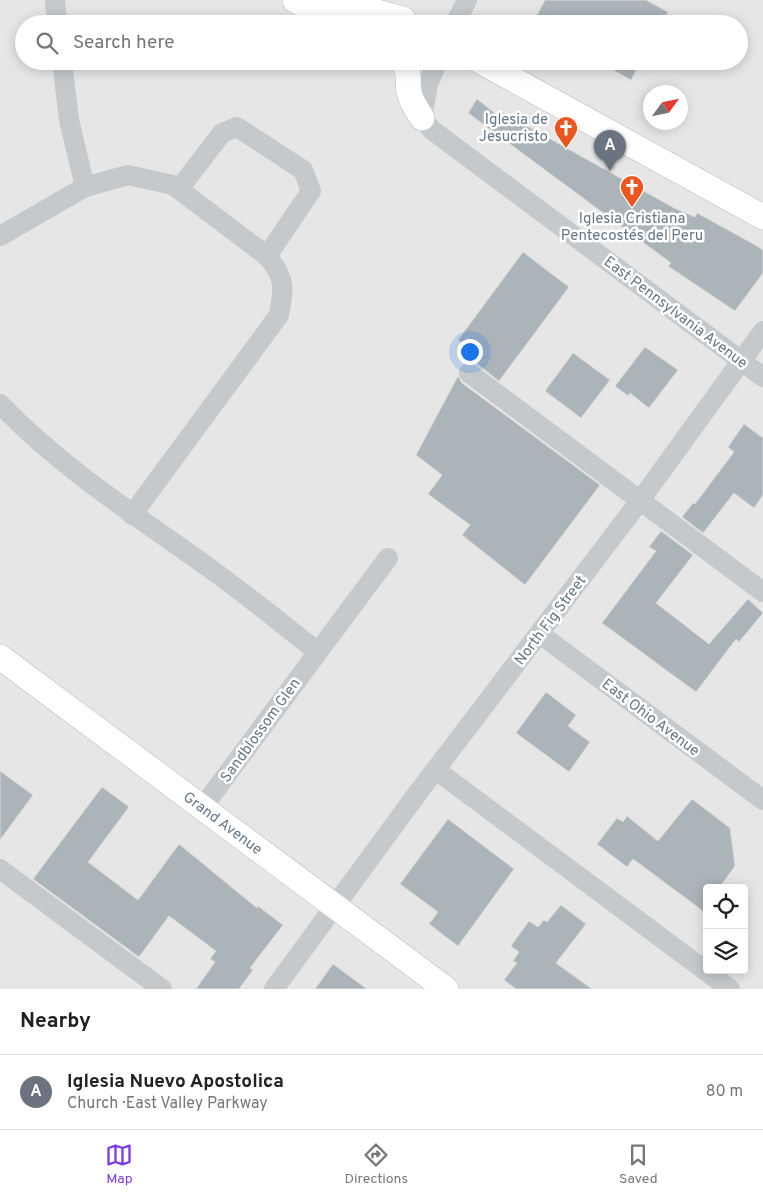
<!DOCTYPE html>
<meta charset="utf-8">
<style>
:root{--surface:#fff;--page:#f2f2f2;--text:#222;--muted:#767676;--line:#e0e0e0;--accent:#7c3aed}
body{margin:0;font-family:Overpass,sans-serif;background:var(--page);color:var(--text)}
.controls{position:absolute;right:15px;bottom:15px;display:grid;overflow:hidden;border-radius:5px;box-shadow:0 2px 12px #0003}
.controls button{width:45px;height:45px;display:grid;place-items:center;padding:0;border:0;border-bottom:1px solid var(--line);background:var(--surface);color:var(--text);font:25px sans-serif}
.compass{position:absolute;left:643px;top:85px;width:45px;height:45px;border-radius:50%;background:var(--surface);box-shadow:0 2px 12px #0003;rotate:57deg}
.you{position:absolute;left:469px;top:351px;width:18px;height:18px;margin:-12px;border:4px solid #fff;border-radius:50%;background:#1a73e8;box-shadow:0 0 0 8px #1a73e833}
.badge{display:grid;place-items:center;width:32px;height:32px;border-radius:50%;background:var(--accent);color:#fff;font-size:16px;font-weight:700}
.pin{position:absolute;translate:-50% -41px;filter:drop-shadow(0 1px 2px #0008)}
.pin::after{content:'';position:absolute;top:26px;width:18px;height:15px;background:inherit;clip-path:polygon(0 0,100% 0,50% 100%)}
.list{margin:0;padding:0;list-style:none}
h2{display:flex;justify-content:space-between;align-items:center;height:65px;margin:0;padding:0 20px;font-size:21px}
h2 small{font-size:16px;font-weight:400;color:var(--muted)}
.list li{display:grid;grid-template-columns:32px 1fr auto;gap:15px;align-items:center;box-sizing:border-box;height:75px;padding:0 20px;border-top:1px solid var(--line)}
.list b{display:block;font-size:19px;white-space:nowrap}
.list p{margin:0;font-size:16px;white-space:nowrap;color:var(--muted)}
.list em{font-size:16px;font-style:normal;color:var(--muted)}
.icon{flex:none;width:28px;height:28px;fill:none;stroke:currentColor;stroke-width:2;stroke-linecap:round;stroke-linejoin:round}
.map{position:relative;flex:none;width:763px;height:989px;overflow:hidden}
.search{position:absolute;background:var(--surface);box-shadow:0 2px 12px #0003;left:15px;right:15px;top:15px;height:55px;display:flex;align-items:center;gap:12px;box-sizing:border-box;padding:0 18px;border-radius:28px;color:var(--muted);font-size:19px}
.sheet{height:140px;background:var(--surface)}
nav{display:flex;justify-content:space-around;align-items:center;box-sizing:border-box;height:70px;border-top:1px solid var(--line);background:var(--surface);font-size:14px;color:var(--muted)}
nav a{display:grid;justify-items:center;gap:2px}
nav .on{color:var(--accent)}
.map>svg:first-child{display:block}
.built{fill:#e5e6e5;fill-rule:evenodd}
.building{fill:#abb4b9;stroke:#d9d9d7}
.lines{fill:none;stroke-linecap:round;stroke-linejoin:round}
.major-casing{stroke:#b8bcc0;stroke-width:26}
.minor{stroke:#c5c9cc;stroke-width:20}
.major{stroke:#fff;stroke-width:25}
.labels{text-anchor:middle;stroke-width:5;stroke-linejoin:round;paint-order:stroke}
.poi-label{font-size:15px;fill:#657787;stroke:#fff;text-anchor:end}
.street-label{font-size:15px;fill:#657787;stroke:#fff}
</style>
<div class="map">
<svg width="763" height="989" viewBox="0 0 763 989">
<rect width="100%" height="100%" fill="#f7f7f4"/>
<!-- built -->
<path class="built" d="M 0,0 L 763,0 L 763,989 L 0,989 ZM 24,24 L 739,24 L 739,61 L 24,61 ZM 650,92 L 680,92 L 680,122 L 650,122 ZM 707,888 L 744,888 L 744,970 L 707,970 Z"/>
<!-- building -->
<g class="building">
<path d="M 545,0 L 646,0 L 668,12 L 662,24 L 532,24 Z"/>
<path d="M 597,61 L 641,61 L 631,80 Z"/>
<path d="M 477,99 L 497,115 L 500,111 L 676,209 L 695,217 L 697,213 L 757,246 L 763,250 L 763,273 L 735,311 L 668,266 L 671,263 L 468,113 Z"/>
<path d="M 523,252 L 569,287 L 499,381 L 476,363 L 465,362 L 471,350 L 458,340 Z"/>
<path d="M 645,347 L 678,370 L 649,408 L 630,393 L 628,396 L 615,386 Z"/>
<path d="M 573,353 L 610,380 L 581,418 L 545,391 Z"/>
<path d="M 458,376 L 462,383 L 600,485 L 525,585 L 462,535 L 470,525 L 428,494 L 442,475 L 416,455 Z"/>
<path d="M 744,424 L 763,438 L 763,495 L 754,508 L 734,493 L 703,533 L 682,517 L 693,503 L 695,504 L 734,452 L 728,447 Z"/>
<path d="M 661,531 L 693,555 L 656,603 L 709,644 L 748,599 L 763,613 L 739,642 L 736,639 L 696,692 L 602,623 L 656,551 L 649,547 Z"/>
<path d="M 546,692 L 576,715 L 568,726 L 590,742 L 569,772 L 516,733 Z"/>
<path d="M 0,771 L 33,795 L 0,840 Z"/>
<path d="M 102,787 L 129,807 L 88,862 L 138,900 L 179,844 L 257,908 L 258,906 L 283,925 L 250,968 L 253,970 L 239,989 L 196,989 L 215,962 L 210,959 L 216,951 L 169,916 L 139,957 L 33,879 Z"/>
<path d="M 692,799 L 730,828 L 735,866 L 719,888 L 707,888 L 707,914 L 633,859 L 627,867 L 597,844 L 617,818 L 623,822 L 627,816 L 658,841 Z"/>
<path d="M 448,819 L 514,869 L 458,946 L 429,924 L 438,912 L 400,884 Z"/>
<path d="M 561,905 L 586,924 L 556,963 L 592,989 L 516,989 L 504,980 L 517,963 L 513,961 L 519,952 L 511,946 L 529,921 L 538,927 L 544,920 L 547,922 Z"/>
<path d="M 333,964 L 367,989 L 315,989 Z"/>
</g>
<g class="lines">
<!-- major casing -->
<g class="major-casing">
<g id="major">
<path d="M 295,0 L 338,24"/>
<path d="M 333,0 L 403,19"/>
<path d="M 402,61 C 411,72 407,80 409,92 C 411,102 417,110 422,118"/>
<path d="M 480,61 L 763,217"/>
<path id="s1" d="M 0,657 L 446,989"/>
</g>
</g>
<!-- minor -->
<g class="minor">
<path d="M 55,0 L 57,24"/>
<path d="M 455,24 L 467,0"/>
<path d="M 62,61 L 69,120 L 85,187"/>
<path d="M 438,61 L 428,84 L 422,118 L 432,130 L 763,377"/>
<path d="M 179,189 L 222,133 L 237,127 L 303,170 L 311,191 L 267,256"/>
<path d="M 0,236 L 85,187 L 128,175 L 173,185 L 267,256 C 286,279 284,287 279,315 L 132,515"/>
<path d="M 469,373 L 763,592"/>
<path d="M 0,404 C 62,469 140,518 212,570 C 248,596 282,624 317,651"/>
<path d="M 540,634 L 763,800"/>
<path d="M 436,770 L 730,989"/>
<path d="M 202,808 L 388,558"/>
<path d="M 0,869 L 162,989"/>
<path d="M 274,989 L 417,794 L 639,502 L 763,331"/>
</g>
<!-- major -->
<use href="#major" class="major"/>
</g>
<!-- icons -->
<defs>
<g id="church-pin" transform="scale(1.25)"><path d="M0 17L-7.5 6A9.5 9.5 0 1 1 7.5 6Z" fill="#eb5520" stroke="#fff"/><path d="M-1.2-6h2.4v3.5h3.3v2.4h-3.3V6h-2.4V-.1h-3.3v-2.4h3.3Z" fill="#fff"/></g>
</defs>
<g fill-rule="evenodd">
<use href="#church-pin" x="566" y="128"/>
<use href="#church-pin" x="632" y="187"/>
</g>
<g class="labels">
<!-- poi labels -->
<g class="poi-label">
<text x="548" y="124">Iglesia de<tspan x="548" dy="17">Jesucristo</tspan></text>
<text x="632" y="223" text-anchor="middle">Iglesia Cristiana<tspan x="632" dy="17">Pentecostés del Peru</tspan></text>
</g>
<!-- street labels -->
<g class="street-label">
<text transform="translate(676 312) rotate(37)" y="5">East Pennsylvania Avenue</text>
<text transform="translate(550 620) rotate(-53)" y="5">North Fig Street</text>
<text transform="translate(651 717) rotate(37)" y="5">East Ohio Avenue</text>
<text transform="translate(260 730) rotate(-54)" y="5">Sandblossom Glen</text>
<text dy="5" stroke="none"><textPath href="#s1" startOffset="278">Grand Avenue</textPath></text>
</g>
</g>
</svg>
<div class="controls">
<button><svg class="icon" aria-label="locate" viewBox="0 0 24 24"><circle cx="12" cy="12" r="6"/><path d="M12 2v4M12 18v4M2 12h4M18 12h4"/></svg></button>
<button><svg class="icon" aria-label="layers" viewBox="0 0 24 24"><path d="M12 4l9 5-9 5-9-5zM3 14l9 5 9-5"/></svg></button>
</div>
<svg class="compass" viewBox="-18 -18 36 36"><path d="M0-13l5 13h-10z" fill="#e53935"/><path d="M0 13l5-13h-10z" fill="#767676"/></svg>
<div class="you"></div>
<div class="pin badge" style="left:610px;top:171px;background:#6b7280">A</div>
<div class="search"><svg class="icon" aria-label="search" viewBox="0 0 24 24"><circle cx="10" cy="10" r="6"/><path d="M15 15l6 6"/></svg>Search here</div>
</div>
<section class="sheet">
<h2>Nearby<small></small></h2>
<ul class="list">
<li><span class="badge" style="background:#6b7280">A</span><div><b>Iglesia Nuevo Apostolica</b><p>Church · East Valley Parkway</p></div><em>80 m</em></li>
</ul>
</section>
<nav>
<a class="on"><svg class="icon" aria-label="map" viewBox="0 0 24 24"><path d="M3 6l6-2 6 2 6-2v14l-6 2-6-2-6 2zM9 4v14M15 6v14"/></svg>Map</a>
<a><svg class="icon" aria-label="directions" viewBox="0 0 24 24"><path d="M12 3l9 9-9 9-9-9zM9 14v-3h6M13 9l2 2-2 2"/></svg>Directions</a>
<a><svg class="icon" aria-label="saved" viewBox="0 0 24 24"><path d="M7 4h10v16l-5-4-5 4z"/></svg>Saved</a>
</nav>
